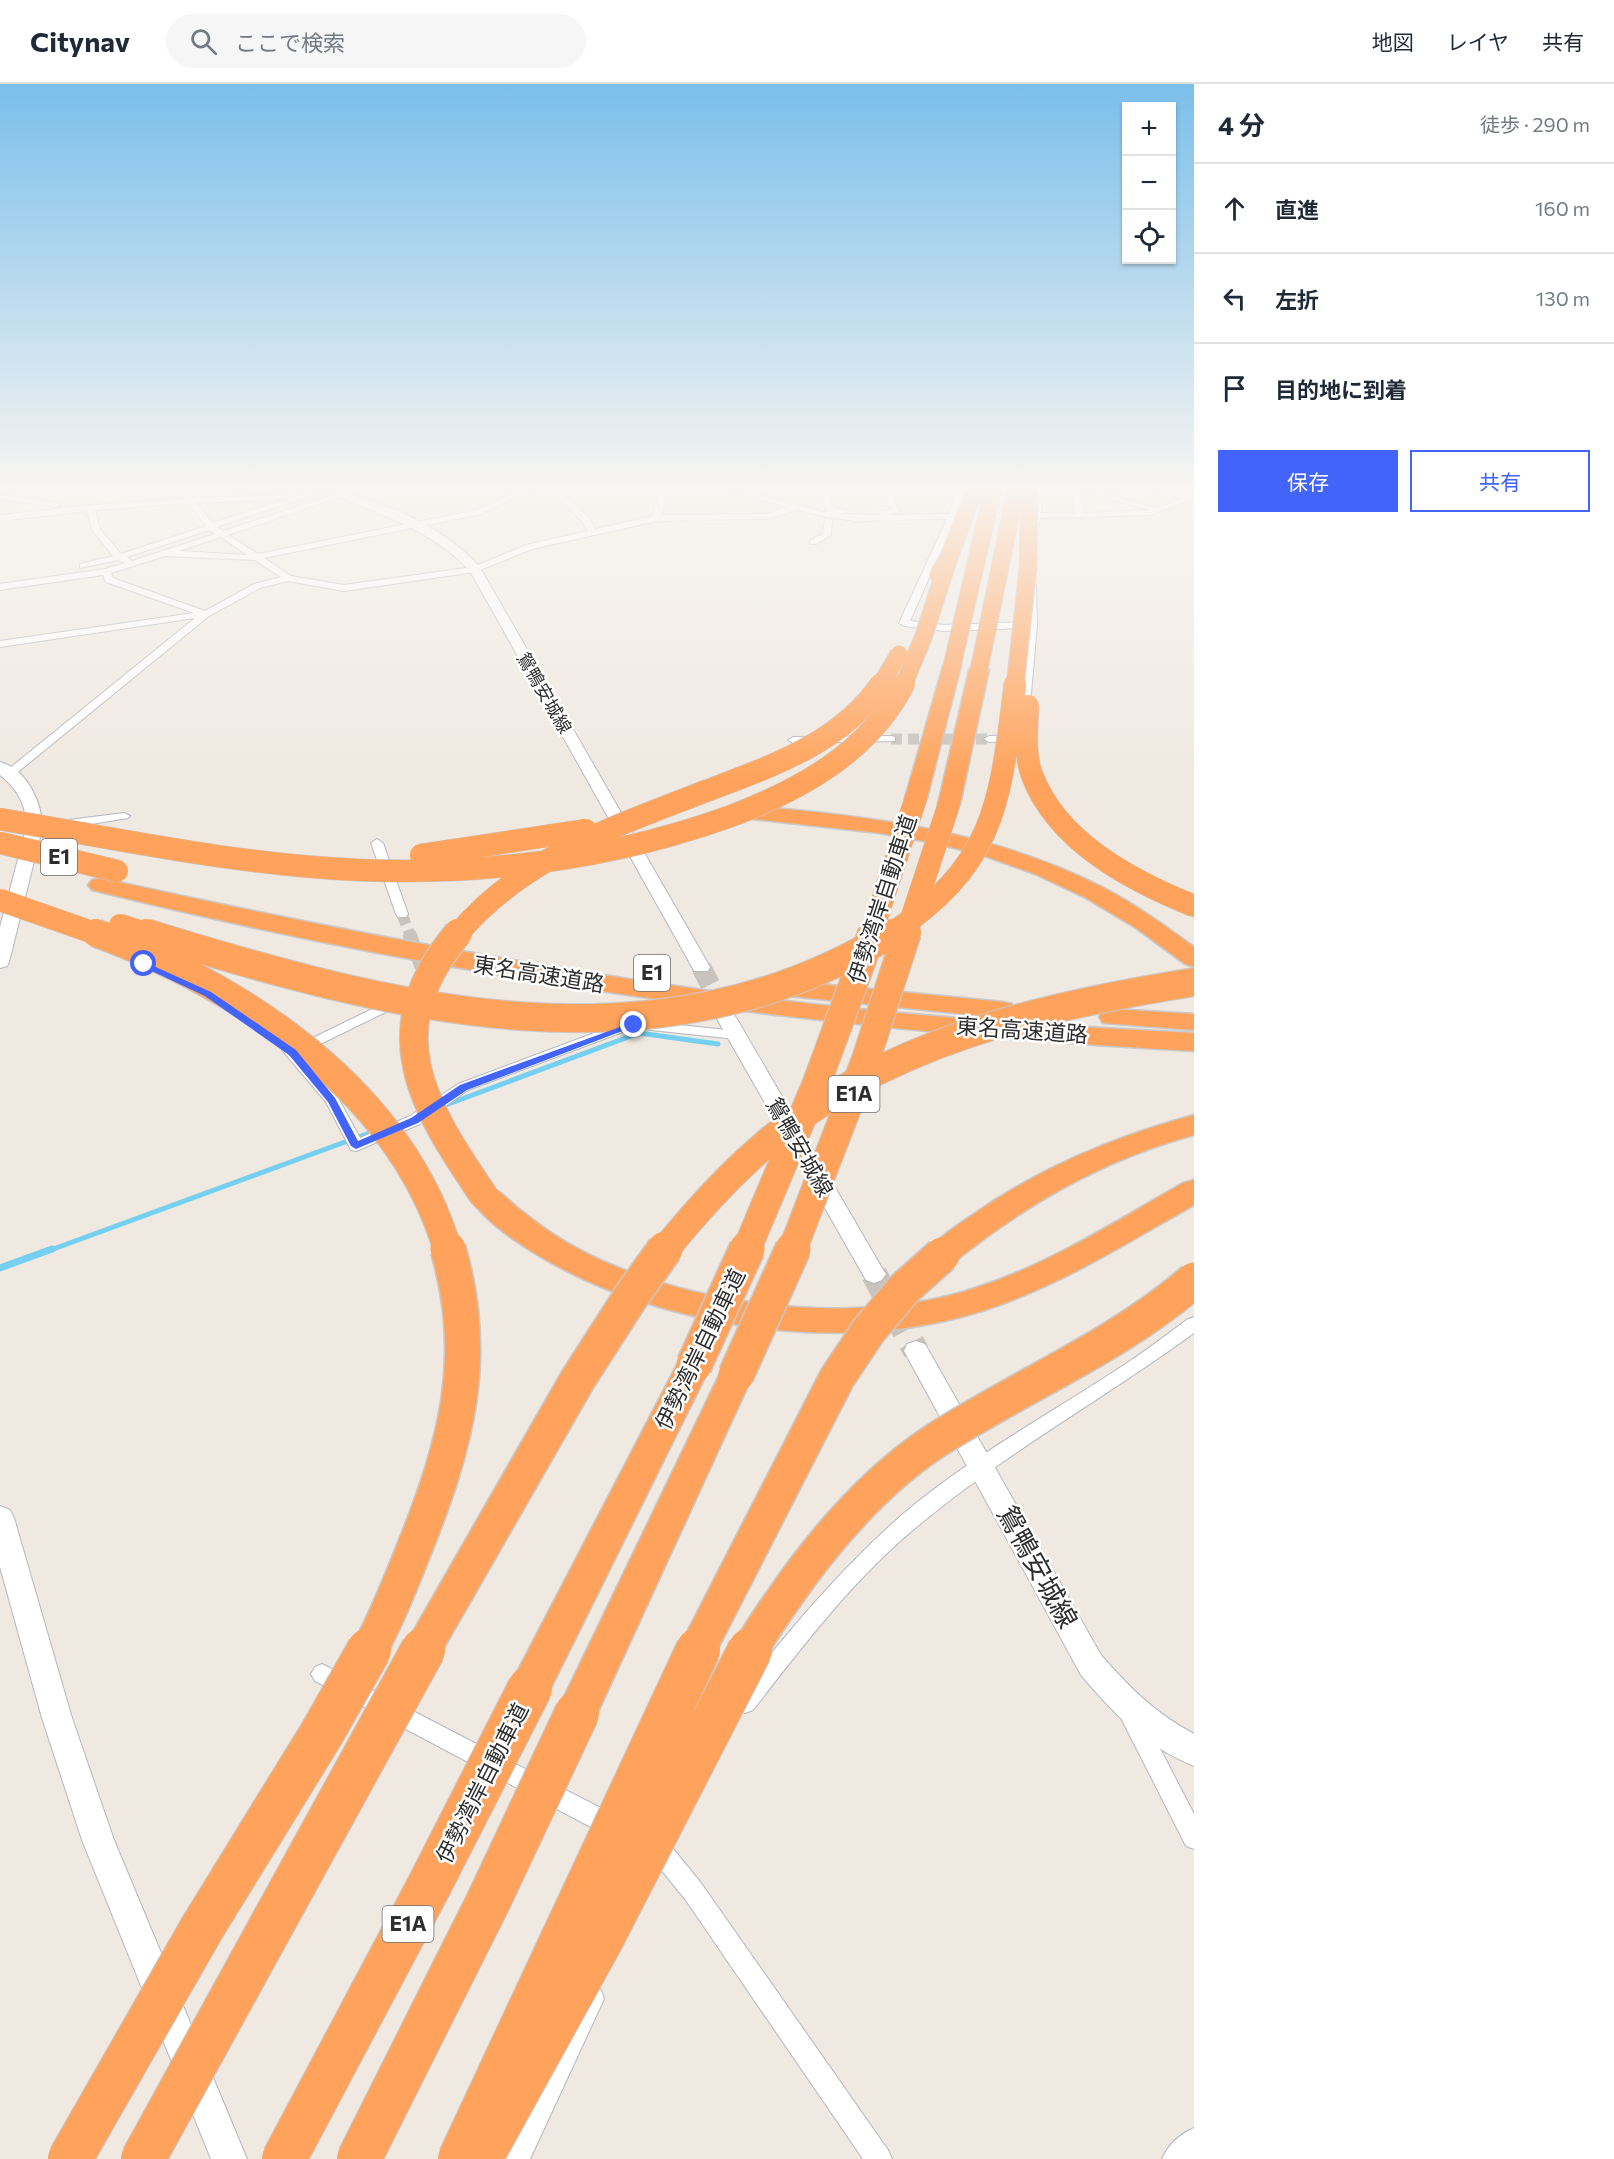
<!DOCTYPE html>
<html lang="ja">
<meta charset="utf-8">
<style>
:root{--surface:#fff;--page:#f6f6f7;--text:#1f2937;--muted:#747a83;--line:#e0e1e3;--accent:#4264fb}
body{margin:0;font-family:Commissioner,"Noto Sans JP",sans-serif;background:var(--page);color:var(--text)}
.controls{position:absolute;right:18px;top:18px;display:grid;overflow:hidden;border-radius:0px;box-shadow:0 2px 4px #0004}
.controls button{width:54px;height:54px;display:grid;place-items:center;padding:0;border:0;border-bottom:2px solid var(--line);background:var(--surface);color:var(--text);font:30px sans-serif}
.stop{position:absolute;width:18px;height:18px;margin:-14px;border:4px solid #4264fb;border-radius:50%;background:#fff}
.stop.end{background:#4264fb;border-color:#fff;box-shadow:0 2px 6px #0008}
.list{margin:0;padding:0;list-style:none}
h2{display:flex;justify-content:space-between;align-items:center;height:78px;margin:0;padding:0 24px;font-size:26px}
h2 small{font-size:20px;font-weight:400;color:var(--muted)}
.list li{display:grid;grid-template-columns:39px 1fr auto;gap:18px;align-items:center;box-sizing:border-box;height:90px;padding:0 24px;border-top:2px solid var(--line)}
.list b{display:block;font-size:22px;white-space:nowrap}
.list em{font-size:20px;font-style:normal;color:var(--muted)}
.actions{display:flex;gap:12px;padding:18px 24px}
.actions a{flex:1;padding:14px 0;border:2px solid var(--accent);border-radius:0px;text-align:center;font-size:21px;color:var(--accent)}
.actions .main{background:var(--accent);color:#fff}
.icon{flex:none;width:33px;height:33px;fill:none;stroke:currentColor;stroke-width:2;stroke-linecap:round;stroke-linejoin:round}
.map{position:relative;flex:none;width:1194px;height:2075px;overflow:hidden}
header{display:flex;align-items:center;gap:36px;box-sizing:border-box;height:84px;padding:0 30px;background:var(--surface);border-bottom:2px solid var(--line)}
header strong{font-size:28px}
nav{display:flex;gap:33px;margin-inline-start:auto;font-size:21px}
.search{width:420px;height:54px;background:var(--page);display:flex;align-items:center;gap:15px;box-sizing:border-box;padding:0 21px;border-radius:33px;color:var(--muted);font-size:22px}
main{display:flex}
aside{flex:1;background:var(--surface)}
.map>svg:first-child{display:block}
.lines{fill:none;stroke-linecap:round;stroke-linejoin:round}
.stream-far1{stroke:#75cff0;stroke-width:5}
.stream{stroke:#75cff0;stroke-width:7}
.street-tunnel-far1{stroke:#c8c4bd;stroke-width:11;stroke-dasharray:11 6;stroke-linecap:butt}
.street-tunnel{stroke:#c8c4bd;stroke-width:14;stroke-dasharray:14 8;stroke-linecap:butt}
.secondary-tunnel-far1{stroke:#c8c4bd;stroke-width:20;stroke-dasharray:20 10;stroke-linecap:butt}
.secondary-tunnel{stroke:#c8c4bd;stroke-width:26;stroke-dasharray:26 13;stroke-linecap:butt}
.street-casing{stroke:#b4b7c1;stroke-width:2}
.secondary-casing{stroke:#b4b7c1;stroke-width:2}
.highway-casing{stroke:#c9c9c9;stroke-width:3}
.street{fill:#fff;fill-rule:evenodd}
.secondary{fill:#fff;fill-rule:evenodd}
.highway{fill:#ffa35c;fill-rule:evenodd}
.highway-bridge-far4-casing{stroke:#c9c9c9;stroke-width:19;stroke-linecap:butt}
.highway-bridge-far3-casing{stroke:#c9c9c9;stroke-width:23;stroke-linecap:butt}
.highway-bridge-far2-casing{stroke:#c9c9c9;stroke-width:30;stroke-linecap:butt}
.highway-bridge-far1-casing{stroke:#c9c9c9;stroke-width:38;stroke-linecap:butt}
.highway-bridge-casing{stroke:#c9c9c9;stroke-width:46;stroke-linecap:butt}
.highway-bridge-far4{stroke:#ffa35c;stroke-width:17}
.highway-bridge-far3{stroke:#ffa35c;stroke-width:22}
.highway-bridge-far2{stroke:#ffa35c;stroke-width:28}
.highway-bridge-far1{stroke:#ffa35c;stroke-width:35}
.highway-bridge{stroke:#ffa35c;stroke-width:44}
.route{fill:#4264fb}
.labels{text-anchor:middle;stroke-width:5;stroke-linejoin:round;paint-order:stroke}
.far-street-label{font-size:18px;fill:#2e2e2e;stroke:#fff}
.shield{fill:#fff;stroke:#6d6d6d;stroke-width:1.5}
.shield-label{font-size:21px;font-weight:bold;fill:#2e2e2e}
.street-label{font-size:22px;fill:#2e2e2e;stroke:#fff}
.near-street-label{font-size:27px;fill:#2e2e2e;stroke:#fff}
</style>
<header>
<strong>Citynav</strong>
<div class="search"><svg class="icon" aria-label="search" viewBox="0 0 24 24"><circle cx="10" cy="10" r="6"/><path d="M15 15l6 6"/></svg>ここで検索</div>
<nav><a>地図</a><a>レイヤ</a><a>共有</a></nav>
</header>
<main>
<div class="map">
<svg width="1194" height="2075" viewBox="0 0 1194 2075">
<rect width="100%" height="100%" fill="#efe9e1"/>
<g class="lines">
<!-- stream-far1 -->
<g class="stream-far1">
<path d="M 443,1022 L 639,949 L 718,960"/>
<path d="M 48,1167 L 375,1047"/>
</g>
<!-- stream -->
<path class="stream" d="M 0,1184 L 52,1165"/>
<!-- street-tunnel-far1 -->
<g class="street-tunnel-far1">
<path d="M 891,655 L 989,655"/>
<path d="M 402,830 L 410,851"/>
</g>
<!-- street-tunnel -->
<path class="street-tunnel" d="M 409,849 L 425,892 L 422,898"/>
<!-- secondary-tunnel-far1 -->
<path class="secondary-tunnel-far1" d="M 701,883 L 726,931"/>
<!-- secondary-tunnel -->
<path class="secondary-tunnel" d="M 874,1190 L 916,1267"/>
<!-- street casing -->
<g class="street-casing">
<g id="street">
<path d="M 177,405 L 185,405 L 193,414 L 284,411 L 288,413 L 284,415 L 196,419 L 213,439 L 318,405 L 329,405 L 217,443 L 223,447 L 339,409 L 346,411 L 228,451 L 258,470 L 476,426 L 523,405 L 533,405 L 481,430 L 264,474 L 291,492 L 344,501 L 473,483 L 526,461 L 588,447 C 580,430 561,421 551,405 L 559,405 C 570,419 588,429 595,445 L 653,432 L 659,405 L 667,405 L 662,431 L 766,430 L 787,423 L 724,405 L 736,405 L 823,428 L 827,428 L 820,405 L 828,405 L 833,424 L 846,426 L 847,428 L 844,430 L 881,431 L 878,429 L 879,427 L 891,426 L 881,405 L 889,405 L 900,428 L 887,431 L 949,430 L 958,405 L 966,405 L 957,430 L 1032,429 L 1034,405 L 1042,405 L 1041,429 L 1075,429 L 1073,405 C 1102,405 1127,419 1155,423 C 1167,424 1184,407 1194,414 L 1150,431 L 1040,434 L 1039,440 L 1036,441 L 1032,438 L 1032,434 L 955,435 L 910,537 L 944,541 L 1026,538 L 1028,504 L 1036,502 L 1037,541 L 1029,632 L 1024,635 L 1019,632 L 1025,544 L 944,547 L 904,542 L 899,539 L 947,435 L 854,437 L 823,432 L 797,426 L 766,435 L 657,437 L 532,465 L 475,488 L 344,507 L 288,497 L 260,504 L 209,532 L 13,692 L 5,692 L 5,688 L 195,534 L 0,563 L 0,557 L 194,529 L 106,498 L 103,491 L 0,506 L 0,500 L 105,485 L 125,479 L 118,476 L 80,484 L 80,480 L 113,472 L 92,446 L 87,427 L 0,437 L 0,431 L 90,421 L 184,415 ZM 1081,407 L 1150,426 L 1083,429 ZM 188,419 L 206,442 L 121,470 L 100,445 L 95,426 ZM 209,446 L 215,450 L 132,477 L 127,473 ZM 221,453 L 247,471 L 179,467 ZM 165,472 L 255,476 L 281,493 L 254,500 L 205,527 L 113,494 L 111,489 Z"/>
<path d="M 0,411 L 56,419 L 60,421 L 56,423 L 0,415 Z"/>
<path d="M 825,434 L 832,436 L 831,451 L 816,460 L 810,460 L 810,456 L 823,450 Z"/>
<path d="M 1016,651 L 1020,652 L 1020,656 L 989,658 L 984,655 L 989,652 Z"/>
<path d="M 891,652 L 895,653 L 895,657 L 793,659 L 788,656 L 793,653 Z"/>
<path d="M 124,729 L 130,732 L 128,734 L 61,745 L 55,741 L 61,737 Z"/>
<path d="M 377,755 L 383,759 L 408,830 L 406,833 L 398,833 L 396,830 L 371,759 Z"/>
<path d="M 397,913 L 404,917 L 402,920 L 300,970 L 337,1012 L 360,1054 L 410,1032 L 458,1000 L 621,939 L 642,937 L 736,947 L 743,951 L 736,955 L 642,945 L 628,946 L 468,1006 L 420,1040 L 356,1067 L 351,1066 L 326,1018 L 282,966 L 289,961 L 294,963 Z"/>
<path d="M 1194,1233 L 1194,1249 C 1104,1315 1005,1369 919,1441 C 855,1493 803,1562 753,1626 L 745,1629 L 737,1626 L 734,1619 L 737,1612 C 788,1548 841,1484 903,1430 C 970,1373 1048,1331 1121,1283 C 1144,1268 1166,1251 1188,1235 Z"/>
<path d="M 322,1580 L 620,1734 L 623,1742 L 620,1750 L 612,1753 L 604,1750 L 315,1597 L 311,1590 L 315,1583 Z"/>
<path d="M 1132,1622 L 1140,1626 L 1194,1730 L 1194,1765 L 1186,1762 L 1124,1640 L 1121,1633 L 1124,1626 Z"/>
<path d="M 652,1752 L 670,1761 L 701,1799 L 888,2066 L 892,2075 L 863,2075 L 685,1815 L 654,1777 L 644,1771 L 641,1763 L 644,1755 Z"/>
<path d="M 592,1903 L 601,1906 L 604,1915 L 530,2075 L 503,2075 L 583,1906 Z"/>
<path d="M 1194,2044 L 1194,2075 L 1162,2075 C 1168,2061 1180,2050 1194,2044 Z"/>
</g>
</g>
<!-- secondary casing -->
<g class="secondary-casing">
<g id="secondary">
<path d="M 1153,405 L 1169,405 L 1194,411 L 1194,418 L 1154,407 Z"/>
<path d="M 342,408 C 392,421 444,444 479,482 L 710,883 L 708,887 L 694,887 L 692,883 L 470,487 C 434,448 386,432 338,413 L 336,411 Z"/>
<path d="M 0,678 C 27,685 43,720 42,745 L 9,878 L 7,882 L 0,884 L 0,843 L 26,745 C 27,721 18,706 0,691 Z"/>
<path d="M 727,929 L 734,931 L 737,935 L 882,1184 L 886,1190 L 882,1196 L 874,1199 L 866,1196 L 717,935 L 720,931 Z"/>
<path d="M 916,1257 L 925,1260 L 1101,1571 C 1131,1605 1154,1628 1194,1650 L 1194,1682 C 1145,1662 1114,1630 1081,1591 L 904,1267 L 907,1260 Z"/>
<path d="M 0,1422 L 10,1426 L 14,1434 L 72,1634 L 114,1756 L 247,2075 L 211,2075 L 82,1756 L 42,1634 L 0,1483 Z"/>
</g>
</g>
<!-- highway casing -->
<g class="highway-casing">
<g id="highway">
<path d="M 952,576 L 959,578 L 961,582 L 927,714 L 924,719 L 916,721 L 908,719 L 905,714 L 943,582 L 945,578 Z"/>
<path d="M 979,580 L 986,582 L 989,586 L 960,720 L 957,725 L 949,727 L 941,725 L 938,720 L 969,586 L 972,582 Z"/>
<path d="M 761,723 C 878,733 996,749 1102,803 C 1135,820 1164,841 1194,863 L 1194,883 L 1185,880 L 1136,844 L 1086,814 L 1035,790 L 982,771 L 934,759 L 879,749 L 753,735 L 750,730 L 753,725 Z"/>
<path d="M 100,794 C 325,844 550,887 778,916 C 916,933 1055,942 1194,949 L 1194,967 C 823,947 453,896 92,806 L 88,801 L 92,796 Z"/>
<path d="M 769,895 L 1003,918 L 1012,920 L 1016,926 L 1012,932 L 1003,934 L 760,909 L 756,903 L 760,897 Z"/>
<path d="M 1112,925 L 1194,930 L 1194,946 L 1103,939 L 1099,933 L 1103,927 Z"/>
<path d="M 1194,1031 L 1194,1051 C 1103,1076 1026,1120 953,1179 L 942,1183 L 931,1179 L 926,1171 C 935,1155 955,1143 971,1132 C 1039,1084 1113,1053 1194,1031 Z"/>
<path d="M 1194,1096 L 1194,1121 C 1132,1156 1072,1194 1005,1219 C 878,1267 731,1253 606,1205 C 566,1189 491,1150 469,1112 L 473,1104 C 481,1102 488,1100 495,1105 C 505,1111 513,1121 523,1128 C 550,1150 580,1168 612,1181 C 718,1226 872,1241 981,1202 C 1053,1178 1118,1136 1183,1099 Z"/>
<path d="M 694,1267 L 706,1271 L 711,1281 L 544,1618 L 530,1623 L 516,1618 L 510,1604 L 516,1590 L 682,1271 Z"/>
<path d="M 736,1277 L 748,1281 L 753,1291 L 591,1643 L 577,1649 L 563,1643 L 557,1629 L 563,1615 L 724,1281 Z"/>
</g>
</g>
<!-- street -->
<use href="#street" class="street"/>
<!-- secondary -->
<use href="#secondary" class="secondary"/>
<!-- highway -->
<use href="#highway" class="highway"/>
<!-- highway-bridge-far4 casing -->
<g class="highway-bridge-far4-casing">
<g id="highway-bridge-far4">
<path d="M 938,491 L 949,474 L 975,405"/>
<path d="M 952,582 L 993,405"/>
<path d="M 979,586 L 1016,405"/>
<path d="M 880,602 L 899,570"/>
<path d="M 903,602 L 923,554 L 949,474"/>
<path d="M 1015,602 L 1028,484 L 1029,405"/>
</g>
</g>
<!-- highway-bridge-far3 casing -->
<g class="highway-bridge-far3-casing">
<g id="highway-bridge-far3">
<path d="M 1028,622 C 1027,644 1024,670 1032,691 C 1057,758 1132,797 1194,822"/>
<path d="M 0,735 C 119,755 239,781 359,786 C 486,791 612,775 731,732 C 800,706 869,668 904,600"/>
<path d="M 0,759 L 117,787"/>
<path d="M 421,771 L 586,746"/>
<path d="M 0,816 L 100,851"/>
<path d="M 120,841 L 151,851"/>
<path d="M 457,851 C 521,774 615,742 706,707 C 771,682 840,660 881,600"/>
<path d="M 871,851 L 916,714"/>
<path d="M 889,851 C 997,780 1000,718 1015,600"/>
<path d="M 906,851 L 949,720"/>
</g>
</g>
<!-- highway-bridge-far2 casing -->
<g class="highway-bridge-far2-casing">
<g id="highway-bridge-far2">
<path d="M 96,849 C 244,904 401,1007 448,1167"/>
<path d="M 146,849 C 393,925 654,995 892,849"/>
<path d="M 458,849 C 376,947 422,1021 484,1112"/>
<path d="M 664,1167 C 694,1130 725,1095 761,1064 C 880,959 1042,922 1194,898"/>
<path d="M 746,1167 L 816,1001 L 872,849"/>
<path d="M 792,1167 L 866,975 L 907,849"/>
</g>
</g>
<!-- highway-bridge-far1 casing -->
<g class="highway-bridge-far1-casing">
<g id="highway-bridge-far1">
<path d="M 694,1281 L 747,1165"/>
<path d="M 736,1291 L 793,1165"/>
<path d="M 369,1567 C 387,1534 401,1498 415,1463 C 456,1360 480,1274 448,1165"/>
<path d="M 422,1567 L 578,1295 L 632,1211 L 665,1165"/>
<path d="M 697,1567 L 837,1294 L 869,1246 L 905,1204 L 942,1171"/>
<path d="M 750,1567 C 759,1550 770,1534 782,1517 C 823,1457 873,1398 935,1357 C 1020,1302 1117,1263 1194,1196"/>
</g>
</g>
<!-- highway-bridge casing -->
<g class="highway-bridge-casing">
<g id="highway-bridge">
<path d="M 70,2075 L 202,1844 L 322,1649 L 369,1566"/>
<path d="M 143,2075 L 423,1566"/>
<path d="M 284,2075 L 430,1800 L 530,1604"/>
<path d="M 359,2075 L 488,1818 L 577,1629"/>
<path d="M 460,2075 L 698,1566"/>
<path d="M 480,2075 L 601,1856 L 750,1566"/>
</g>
</g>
<!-- highway-bridge-far4 -->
<use href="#highway-bridge-far4" class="highway-bridge-far4"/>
<!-- highway-bridge-far3 -->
<use href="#highway-bridge-far3" class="highway-bridge-far3"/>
<!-- highway-bridge-far2 -->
<use href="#highway-bridge-far2" class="highway-bridge-far2"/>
<!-- highway-bridge-far1 -->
<use href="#highway-bridge-far1" class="highway-bridge-far1"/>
<!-- highway-bridge -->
<use href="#highway-bridge" class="highway-bridge"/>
</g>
<!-- sky -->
<linearGradient id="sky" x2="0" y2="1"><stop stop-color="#7abfeb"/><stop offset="0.58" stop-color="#f8f5f2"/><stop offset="1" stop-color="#f8f5f2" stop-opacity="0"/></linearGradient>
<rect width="1194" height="695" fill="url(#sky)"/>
<!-- route -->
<path class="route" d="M 141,879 L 147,879 L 211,908 L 296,966 L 335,1014 L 358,1057 L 411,1034 L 460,1001 L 631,939 L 638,941 L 467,1006 L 418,1039 L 356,1065 L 351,1062 L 328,1018 L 289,971 L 205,912 L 141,882 Z"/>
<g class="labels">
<!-- far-street labels -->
<g class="far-street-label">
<text transform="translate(544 609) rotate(60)" y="6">鴛鴨安城線</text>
</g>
<!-- shield labels -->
<g class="shield">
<rect x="41" y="755" width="36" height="36" rx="4.5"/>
<rect x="634" y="871" width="36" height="36" rx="4.5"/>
<rect x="828.5" y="992" width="51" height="36" rx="4.5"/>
<rect x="382.5" y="1822" width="51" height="36" rx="4.5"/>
</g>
<g class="shield-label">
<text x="59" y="780">E1</text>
<text x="652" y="896">E1</text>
<text x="854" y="1017">E1A</text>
<text x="408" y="1847">E1A</text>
</g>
<!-- street labels -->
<g class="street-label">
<text transform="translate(882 815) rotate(-72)" y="8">伊勢湾岸自動車道</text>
<text transform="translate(539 890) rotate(9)" y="8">東名高速道路</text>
<text transform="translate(1022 946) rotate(4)" y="8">東名高速道路</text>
<text transform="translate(800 1063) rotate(60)" y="8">鴛鴨安城線</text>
<text transform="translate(700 1265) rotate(-64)" y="8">伊勢湾岸自動車道</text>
<text transform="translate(482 1699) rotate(-63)" y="8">伊勢湾岸自動車道</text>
</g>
<!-- near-street labels -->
<g class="near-street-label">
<text transform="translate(1037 1483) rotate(61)" y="9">鴛鴨安城線</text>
</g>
</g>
</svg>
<div class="controls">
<button>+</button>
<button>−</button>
<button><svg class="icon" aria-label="locate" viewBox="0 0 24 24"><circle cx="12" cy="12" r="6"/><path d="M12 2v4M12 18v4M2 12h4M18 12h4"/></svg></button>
</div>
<div class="stop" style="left:144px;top:880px"></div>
<div class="stop end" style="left:634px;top:941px"></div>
</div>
<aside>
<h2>4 分<small>徒歩 · 290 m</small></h2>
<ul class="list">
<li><svg class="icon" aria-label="ahead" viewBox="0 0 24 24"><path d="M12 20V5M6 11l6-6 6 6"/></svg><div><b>直進</b></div><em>160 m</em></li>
<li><svg class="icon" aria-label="left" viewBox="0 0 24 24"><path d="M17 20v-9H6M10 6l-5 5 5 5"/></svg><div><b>左折</b></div><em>130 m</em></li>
<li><svg class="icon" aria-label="arrive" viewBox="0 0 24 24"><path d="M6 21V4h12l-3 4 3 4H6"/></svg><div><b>目的地に到着</b></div></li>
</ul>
<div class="actions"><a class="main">保存</a><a>共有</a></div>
</aside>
</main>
